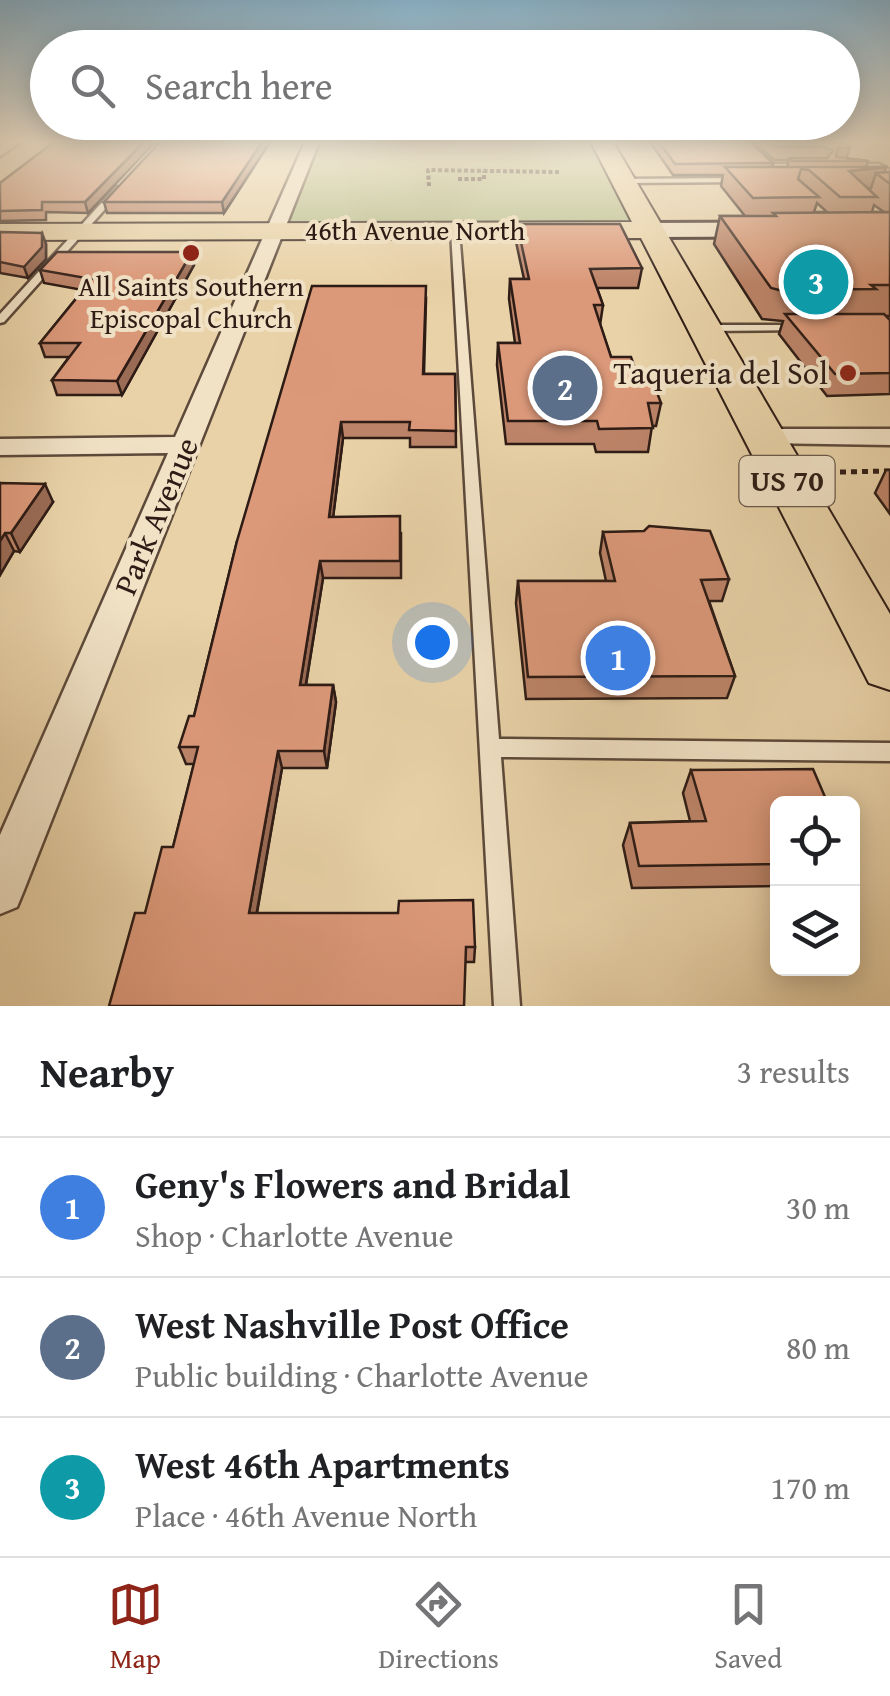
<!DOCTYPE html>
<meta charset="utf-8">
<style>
:root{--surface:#fff;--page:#f2f2f2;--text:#202124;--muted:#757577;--line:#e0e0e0;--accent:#8f2418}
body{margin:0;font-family:"Gentium Book Plus",serif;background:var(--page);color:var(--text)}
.controls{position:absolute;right:30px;bottom:30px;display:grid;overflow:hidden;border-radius:15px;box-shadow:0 5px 25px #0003}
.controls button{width:90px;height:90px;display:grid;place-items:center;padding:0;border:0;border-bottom:2px solid var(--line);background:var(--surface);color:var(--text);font:50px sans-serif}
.you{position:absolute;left:432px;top:642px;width:35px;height:35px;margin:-25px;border:8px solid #fff;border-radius:50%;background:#1a73e8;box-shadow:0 0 0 15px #1a73e833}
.badge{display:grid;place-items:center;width:65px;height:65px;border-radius:50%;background:var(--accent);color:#fff;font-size:32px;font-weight:700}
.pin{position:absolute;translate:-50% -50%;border:5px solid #fff;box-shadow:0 2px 10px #0006}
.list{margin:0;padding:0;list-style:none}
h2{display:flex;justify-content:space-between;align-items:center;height:130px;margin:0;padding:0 40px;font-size:42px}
h2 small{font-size:32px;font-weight:400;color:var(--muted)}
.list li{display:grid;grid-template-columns:65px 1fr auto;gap:30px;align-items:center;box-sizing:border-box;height:140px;padding:0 40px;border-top:2px solid var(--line)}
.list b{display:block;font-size:38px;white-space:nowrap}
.list p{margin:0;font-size:32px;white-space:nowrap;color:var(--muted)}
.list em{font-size:32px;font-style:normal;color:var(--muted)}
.icon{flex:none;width:55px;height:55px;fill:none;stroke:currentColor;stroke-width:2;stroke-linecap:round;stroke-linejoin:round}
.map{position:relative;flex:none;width:890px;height:1006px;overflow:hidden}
.search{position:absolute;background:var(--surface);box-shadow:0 5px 25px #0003;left:30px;right:30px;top:30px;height:110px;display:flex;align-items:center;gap:25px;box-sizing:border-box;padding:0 35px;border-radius:55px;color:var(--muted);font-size:38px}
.sheet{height:550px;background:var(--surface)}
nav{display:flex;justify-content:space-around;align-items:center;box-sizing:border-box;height:140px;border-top:2px solid var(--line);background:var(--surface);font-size:28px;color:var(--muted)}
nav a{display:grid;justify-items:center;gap:5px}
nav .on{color:var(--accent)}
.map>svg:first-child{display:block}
.green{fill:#b4bd89;stroke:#706c4f;stroke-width:2.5}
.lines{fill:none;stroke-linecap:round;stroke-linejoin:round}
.lane-casing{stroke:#5c493a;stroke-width:5}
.street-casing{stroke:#5c493a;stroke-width:5}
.secondary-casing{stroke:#2d1b15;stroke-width:6}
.primary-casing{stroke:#2d1b15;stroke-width:4}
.path-far1{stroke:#2d1b15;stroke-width:4;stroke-dasharray:4 2.5;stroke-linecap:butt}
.path{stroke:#2d1b15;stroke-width:5;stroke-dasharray:6 5;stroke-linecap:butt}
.lane{fill:#f1e2c6;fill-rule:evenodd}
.street{fill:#f1e2c6;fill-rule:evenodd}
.secondary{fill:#f1e2c6;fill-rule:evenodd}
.primary{fill:#e9d2a8;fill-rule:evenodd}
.wall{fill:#bd8469;stroke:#2d1b15;stroke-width:2.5;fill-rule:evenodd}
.shaded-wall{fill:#9a6b55;stroke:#2d1b15;stroke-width:2.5}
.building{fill:#dc997a;stroke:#2d1b15;stroke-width:2.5}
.poi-dot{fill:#8f2418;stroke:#f1e2c6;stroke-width:4}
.labels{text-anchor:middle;stroke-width:8;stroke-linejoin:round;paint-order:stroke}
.far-street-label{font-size:28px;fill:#2d1b15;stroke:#f1e2c6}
.far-poi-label{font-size:28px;fill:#2d1b15;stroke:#f1e2c6}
.shield{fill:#f1e2c6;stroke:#68574a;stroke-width:2.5}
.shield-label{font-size:30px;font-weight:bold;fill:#2d1b15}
.poi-label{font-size:32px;fill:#2d1b15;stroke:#f1e2c6;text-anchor:end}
.street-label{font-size:32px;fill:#2d1b15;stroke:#f1e2c6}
</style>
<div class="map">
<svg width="890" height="1006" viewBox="0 0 890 1006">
<rect width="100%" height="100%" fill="#e9d2a8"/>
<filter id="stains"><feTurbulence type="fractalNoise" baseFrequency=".002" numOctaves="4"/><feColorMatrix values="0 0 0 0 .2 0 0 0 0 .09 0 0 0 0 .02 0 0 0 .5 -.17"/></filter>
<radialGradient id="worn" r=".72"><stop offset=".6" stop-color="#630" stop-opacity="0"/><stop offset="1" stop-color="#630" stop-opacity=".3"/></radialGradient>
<!-- green -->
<path class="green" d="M 311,142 L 602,142 L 650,230 L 274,230 Z"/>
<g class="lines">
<!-- lane casing -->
<g class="lane-casing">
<g id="lane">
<path d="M 767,164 L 806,164 L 810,166 L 806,168 L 770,168 Z"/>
<path d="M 846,164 L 879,164 L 890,170 L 890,176 L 877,168 L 843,168 Z"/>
<path d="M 740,178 L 743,182 L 624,183 L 620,181 L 624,179 Z"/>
<path d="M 116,187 L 123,189 L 4,322 L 0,323 L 0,314 Z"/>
<path d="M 455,227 L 459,230 L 499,739 L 890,743 L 890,761 L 501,757 L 520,1006 L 494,1006 L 451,230 Z"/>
<path d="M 801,325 L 805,326 L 805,330 L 704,331 L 698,328 L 704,325 Z"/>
</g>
</g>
<!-- street casing -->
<g class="street-casing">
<g id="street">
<path d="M 5,142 L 21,142 L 0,156 L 0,146 Z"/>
<path d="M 305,142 L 319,142 L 24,890 L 17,907 L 0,914 L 0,835 L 168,453 L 0,455 L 0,439 L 175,437 Z"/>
<path d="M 764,429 L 890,429 L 890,445 L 754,443 L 750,437 Z"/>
</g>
</g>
<!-- secondary casing -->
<g class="secondary-casing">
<path id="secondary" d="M 890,222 L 890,236 L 650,237 L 638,230 L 650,223 Z"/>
</g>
<!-- primary casing -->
<g class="primary-casing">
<path id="primary" d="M 591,142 L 613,142 L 890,614 L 890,690 L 869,683 L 641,238 L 0,240 L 0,224 L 632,222 Z"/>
</g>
<!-- path-far1 -->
<g class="path-far1">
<path d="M 458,179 L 484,179 L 484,171"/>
<path d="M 429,186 L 428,170 L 560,172"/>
</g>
<!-- path -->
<path class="path" d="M 840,472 L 890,471"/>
<!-- lane -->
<use href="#lane" class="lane"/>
<!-- street -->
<use href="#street" class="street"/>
<!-- secondary -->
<use href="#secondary" class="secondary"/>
<!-- primary -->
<use href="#primary" class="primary"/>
</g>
<!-- wall -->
<g class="wall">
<path d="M 54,142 L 155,142 L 88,213 L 46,212 L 46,220 L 0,221 L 0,183 Z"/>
<path d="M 270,142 L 224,213 L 107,213 L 104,202 Z"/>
<path d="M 650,142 L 750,142 L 773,163 L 772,167 L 787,167 L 789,160 L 774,160 L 754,142 L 843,142 L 846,158 L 868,161 L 866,167 L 886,167 L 884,172 L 890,172 L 890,316 L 886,316 L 890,320 L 890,394 L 827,396 L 779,334 L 783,321 L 762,319 L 714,244 L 720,216 L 745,216 L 721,186 L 723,175 L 673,175 ZM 817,203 L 827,212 L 814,212 ZM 874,205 L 884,212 L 872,212 Z"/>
<path d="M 517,224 L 642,268 L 638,288 L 597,288 L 603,305 L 600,325 L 611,357 L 637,374 L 661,403 L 656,426 L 652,426 L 648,452 L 596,452 L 594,444 L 506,444 L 497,365 L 498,343 L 515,343 L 509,299 L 510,279 L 524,279 L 516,242 Z"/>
<path d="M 0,232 L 46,244 L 46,259 L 28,278 L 0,273 Z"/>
<path d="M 192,252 L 194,265 L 122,395 L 57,395 L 52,380 L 69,357 L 45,357 L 40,343 L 83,290 L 44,283 L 40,270 Z"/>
<path d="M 426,300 L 424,374 L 455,374 L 456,447 L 410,447 L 410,438 L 343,438 L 333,517 L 401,533 L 401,578 L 323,578 L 306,685 L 333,685 L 336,702 L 327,768 L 282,768 L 257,913 L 475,947 L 474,962 L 465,962 L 145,913 L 173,847 L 194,764 L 186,764 L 179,747 L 194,716 L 237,541 Z"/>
<path d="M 886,470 L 890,470 L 890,514 L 875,493 Z"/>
<path d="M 0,483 L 53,502 L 20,552 L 14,551 L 0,575 Z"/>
<path d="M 603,532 L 729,579 L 722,601 L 709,601 L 735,676 L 727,698 L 526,699 L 516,603 L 518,581 L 606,581 L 600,553 Z"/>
<path d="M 691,770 L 778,804 L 778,886 L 632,888 L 623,845 L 630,823 L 690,821 L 683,793 Z"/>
</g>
<!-- shaded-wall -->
<g class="shaded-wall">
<path d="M 144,142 L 155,142 L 88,213 L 85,202 Z"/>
<path d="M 262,142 L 270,142 L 224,213 L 222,202 Z"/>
<path d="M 850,147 L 846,160 L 834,161 L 838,148 Z"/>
<path d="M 886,167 L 882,178 L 876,173 L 871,188 L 843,191 L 849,171 Z"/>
<path d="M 42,233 L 46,244 L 46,259 L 28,278 L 24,267 Z"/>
<path d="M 192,252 L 194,265 L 122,395 L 117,381 Z"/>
<path d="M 341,422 L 343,438 L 331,534 L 329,517 Z"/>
<path d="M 45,484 L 53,502 L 20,552 L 11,533 Z"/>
<path d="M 5,533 L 14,551 L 0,575 L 0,541 Z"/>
<path d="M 320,561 L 323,578 L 303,702 L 300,685 Z"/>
<path d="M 333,685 L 336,702 L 327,768 L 324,751 Z"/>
<path d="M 278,751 L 282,768 L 254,928 L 249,913 Z"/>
</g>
<!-- building -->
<g class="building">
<path d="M 54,142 L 144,142 L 85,202 L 42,202 L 42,210 L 0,211 L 0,183 Z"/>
<path d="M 160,142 L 262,142 L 222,202 L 104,202 Z"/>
<path d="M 659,142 L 750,142 L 773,163 L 675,164 Z"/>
<path d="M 772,142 L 843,142 L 850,147 L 838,148 L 836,157 L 868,161 L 792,161 L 790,158 L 827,158 L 833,151 L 825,147 L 778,147 Z"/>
<path d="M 725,167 L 886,167 L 849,171 L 877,197 L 840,197 L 809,170 L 801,169 L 798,179 L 819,197 L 753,198 Z"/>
<path d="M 890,172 L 890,184 L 876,173 Z"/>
<path d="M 890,212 L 890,285 L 871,285 L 876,289 L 779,290 L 771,288 L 720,216 L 776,216 L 773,213 Z"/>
<path d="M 517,224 L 620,224 L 642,268 L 590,269 L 603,305 L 594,305 L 611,357 L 631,357 L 637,374 L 650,374 L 661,403 L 648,403 L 653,428 L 599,429 L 597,421 L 508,421 L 498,343 L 520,343 L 510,279 L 529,279 Z"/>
<path d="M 0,232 L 42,233 L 42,247 L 24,267 L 0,262 Z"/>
<path d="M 57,252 L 192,252 L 117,381 L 52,380 L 80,343 L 40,343 L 92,279 L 40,270 Z"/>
<path d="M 312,286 L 426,286 L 423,374 L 455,374 L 456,431 L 409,430 L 410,422 L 341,422 L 329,517 L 400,516 L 400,561 L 320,561 L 300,685 L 333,685 L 324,751 L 278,751 L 249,913 L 398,913 L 399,901 L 473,900 L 475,947 L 466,947 L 464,1006 L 109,1006 L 135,913 L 145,913 L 162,847 L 173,847 L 198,747 L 179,747 L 189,716 L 194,716 L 237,541 Z"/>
<path d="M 785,314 L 884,314 L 890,320 L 890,373 L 835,374 Z"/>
<path d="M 0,483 L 45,484 L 11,533 L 5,533 L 0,541 Z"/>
<path d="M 649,526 L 710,531 L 729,579 L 701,580 L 735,676 L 528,677 L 518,581 L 615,581 L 603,532 L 644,531 Z"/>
<path d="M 813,769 L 828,804 L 778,804 L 778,864 L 639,866 L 630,823 L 706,821 L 691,770 Z"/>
</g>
<!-- sky -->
<linearGradient id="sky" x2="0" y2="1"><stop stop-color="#87b5d0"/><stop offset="0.5" stop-color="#f5ebd8"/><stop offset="1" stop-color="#f5ebd8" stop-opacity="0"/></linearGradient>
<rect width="890" height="283" fill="url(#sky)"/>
<!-- markers -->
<g class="poi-dot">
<circle cx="191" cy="253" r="10"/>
<circle cx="848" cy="373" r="10"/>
</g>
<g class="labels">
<!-- far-street labels -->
<g class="far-street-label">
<text x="415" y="240">46th Avenue North</text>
</g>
<!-- far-poi labels -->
<g class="far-poi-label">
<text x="191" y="296">All Saints Southern<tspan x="191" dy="32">Episcopal Church</tspan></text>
</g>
<!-- shield labels -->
<rect class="shield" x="739.5" y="456" width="95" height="50" rx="8"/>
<g class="shield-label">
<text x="787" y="491">US 70</text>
</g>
<!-- poi labels -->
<g class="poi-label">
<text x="828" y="384">Taqueria del Sol</text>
</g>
<!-- street labels -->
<g class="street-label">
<text transform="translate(156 516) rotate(-67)" y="11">Park Avenue</text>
</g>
</g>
<rect width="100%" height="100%" filter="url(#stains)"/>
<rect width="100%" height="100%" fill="url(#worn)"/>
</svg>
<div class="controls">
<button><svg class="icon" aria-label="locate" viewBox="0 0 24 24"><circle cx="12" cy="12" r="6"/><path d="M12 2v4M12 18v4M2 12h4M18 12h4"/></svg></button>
<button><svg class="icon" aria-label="layers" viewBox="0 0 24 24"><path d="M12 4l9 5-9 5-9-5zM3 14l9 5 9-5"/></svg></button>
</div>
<div class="you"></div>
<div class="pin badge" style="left:618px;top:658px;background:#3f7fe0">1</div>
<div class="pin badge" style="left:565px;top:388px;background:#5c6f8a">2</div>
<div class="pin badge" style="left:816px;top:282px;background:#0f9aa8">3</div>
<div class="search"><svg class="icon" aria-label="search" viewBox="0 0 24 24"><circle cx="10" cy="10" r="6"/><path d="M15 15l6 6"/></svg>Search here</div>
</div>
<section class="sheet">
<h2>Nearby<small>3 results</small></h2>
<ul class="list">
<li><span class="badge" style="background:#3f7fe0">1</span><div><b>Geny's Flowers and Bridal</b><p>Shop · Charlotte Avenue</p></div><em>30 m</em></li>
<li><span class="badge" style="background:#5c6f8a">2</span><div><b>West Nashville Post Office</b><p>Public building · Charlotte Avenue</p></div><em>80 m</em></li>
<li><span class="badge" style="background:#0f9aa8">3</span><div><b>West 46th Apartments</b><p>Place · 46th Avenue North</p></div><em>170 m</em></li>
</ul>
</section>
<nav>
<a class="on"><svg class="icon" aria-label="map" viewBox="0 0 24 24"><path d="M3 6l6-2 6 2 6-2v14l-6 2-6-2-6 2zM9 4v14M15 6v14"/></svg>Map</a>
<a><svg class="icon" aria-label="directions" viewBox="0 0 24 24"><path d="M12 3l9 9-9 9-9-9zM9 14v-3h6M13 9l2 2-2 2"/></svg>Directions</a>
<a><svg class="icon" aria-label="saved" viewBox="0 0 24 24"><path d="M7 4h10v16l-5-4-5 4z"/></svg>Saved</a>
</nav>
